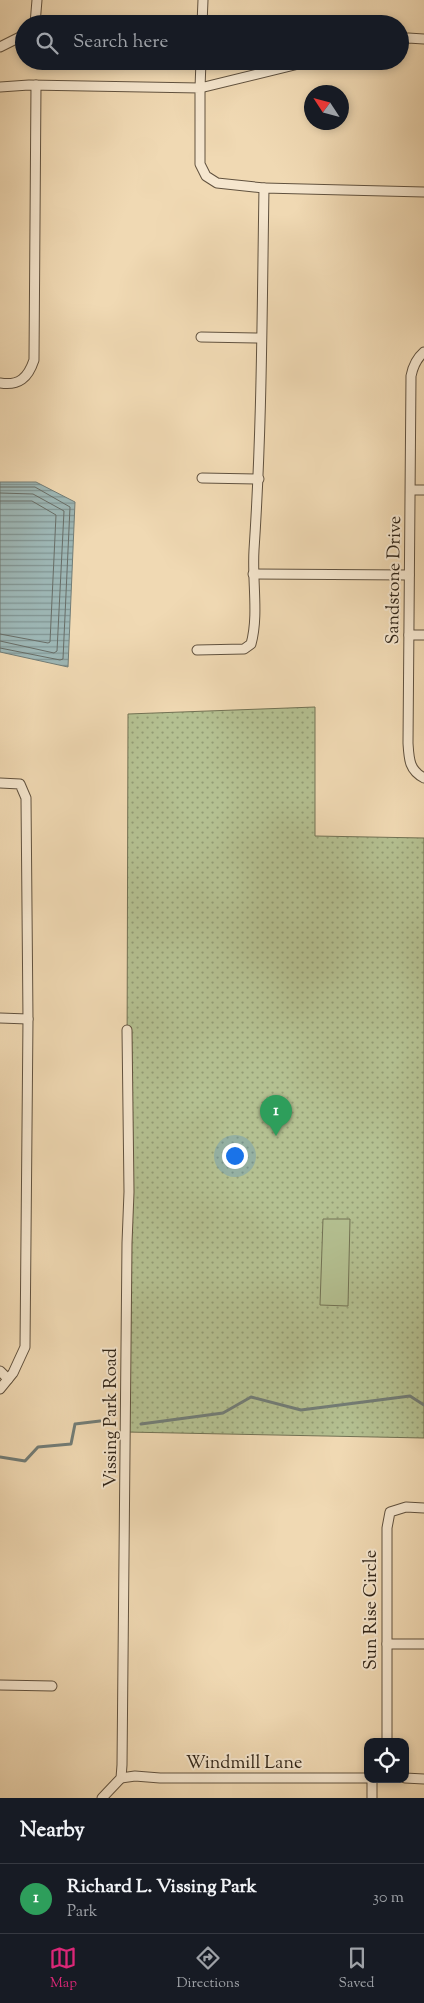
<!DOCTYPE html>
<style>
:root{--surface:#171b24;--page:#242831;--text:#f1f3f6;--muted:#9ea1a6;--line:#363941;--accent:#db2777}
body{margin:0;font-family:"Sorts Mill Goudy",serif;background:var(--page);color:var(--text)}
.controls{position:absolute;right:15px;bottom:15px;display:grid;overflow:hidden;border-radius:10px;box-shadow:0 2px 8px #0003}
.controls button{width:45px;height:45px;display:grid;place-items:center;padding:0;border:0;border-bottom:1px solid var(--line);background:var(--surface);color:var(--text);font:25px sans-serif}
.compass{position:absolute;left:304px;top:85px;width:45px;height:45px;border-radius:50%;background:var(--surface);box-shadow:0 2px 8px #0003;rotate:306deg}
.you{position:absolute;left:234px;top:1155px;width:18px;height:18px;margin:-12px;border:4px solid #fff;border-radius:50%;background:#1a73e8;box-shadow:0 0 0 8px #1a73e833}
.badge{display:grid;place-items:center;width:32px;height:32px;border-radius:50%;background:var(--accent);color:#fff;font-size:16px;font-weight:700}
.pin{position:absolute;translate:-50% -41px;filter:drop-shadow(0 1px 2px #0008)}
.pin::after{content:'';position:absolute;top:26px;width:18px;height:15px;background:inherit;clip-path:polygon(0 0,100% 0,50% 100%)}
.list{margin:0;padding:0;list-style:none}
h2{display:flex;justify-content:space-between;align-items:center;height:65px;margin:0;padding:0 20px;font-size:21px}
h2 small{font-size:16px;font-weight:400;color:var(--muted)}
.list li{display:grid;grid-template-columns:32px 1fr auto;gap:15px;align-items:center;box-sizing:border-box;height:70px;padding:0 20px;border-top:1px solid var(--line)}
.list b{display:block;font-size:19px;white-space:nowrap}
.list p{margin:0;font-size:16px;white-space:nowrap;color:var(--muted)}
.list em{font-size:16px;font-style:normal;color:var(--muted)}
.icon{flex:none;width:28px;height:28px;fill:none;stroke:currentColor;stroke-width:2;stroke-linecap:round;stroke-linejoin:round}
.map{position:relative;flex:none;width:424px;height:1798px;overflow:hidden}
.search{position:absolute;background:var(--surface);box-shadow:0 2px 8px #0003;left:15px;right:15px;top:15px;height:55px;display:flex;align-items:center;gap:12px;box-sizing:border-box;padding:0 18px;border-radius:28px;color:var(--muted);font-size:19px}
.sheet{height:135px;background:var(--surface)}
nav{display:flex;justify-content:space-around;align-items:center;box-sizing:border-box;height:70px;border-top:1px solid var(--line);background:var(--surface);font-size:14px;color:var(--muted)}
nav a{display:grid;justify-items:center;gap:2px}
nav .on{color:var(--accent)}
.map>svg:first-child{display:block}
.park{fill:url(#park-dots);stroke:#727254}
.pitch{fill:#b4c091;stroke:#727254}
.water{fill:url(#water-rules);stroke:#727d77}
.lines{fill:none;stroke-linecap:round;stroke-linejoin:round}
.shore{stroke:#686e68;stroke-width:1}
.stream{stroke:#727d77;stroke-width:3}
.minor-casing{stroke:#61523f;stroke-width:11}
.minor{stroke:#f5e6ce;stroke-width:9}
.labels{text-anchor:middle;stroke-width:4;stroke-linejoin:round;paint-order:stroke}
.street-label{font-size:18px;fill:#312518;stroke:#f5e6ce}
</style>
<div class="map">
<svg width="424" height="1798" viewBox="0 0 424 1798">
<defs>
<pattern id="park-dots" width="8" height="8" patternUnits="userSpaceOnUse" patternTransform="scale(1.25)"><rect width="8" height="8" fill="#b4c091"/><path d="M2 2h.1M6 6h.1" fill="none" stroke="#939c75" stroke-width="1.8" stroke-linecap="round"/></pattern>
<pattern id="water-rules" width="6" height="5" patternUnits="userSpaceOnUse" patternTransform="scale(1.25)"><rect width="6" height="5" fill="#9eb8b7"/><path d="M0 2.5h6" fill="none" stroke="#819594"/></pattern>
</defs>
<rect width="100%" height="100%" fill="#f0d9b3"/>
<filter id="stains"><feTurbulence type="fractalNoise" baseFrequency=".004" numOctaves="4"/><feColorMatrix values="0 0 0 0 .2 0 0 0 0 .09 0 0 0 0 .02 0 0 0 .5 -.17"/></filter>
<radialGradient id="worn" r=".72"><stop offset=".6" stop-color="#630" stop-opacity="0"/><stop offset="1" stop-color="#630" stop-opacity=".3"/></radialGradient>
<!-- park -->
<path class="park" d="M 315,707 L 315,836 L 424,838 L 424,1438 L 126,1432 L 128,714 Z"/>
<!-- pitch -->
<path class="pitch" d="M 323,1219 L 350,1219 L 348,1306 L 320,1305 Z"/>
<!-- water -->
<path class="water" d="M 0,482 L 36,482 L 75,502 L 68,667 L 0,652 Z"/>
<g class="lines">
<!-- shore -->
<g class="shore">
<path d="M 0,487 L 35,487 L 70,507 L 63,659 L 60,660 L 0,648"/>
<path d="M 0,493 L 33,494 L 64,511 L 57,651 L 54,653 L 0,641"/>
<path d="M 0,501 L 32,501 L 56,515 L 50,642 L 48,643 L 0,634"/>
</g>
<!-- stream -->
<g class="stream">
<path d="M 141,1424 L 223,1413 L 251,1397 L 301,1410 L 410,1396 L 424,1405"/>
<path d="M 0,1457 L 25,1461 L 38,1447 L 71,1444 L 75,1424 L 100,1421"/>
</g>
<!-- minor casing -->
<g class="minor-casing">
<g id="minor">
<path d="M 35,24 L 37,0"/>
<path d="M 202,24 L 203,0"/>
<path d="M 400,40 L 408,38 L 424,39"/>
<path d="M 0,47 L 24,35"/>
<path d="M 201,61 L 200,88 L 311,61"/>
<path d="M 0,87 L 29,85 L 200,88 L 200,164 L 206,176 L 217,183 L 264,188"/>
<path d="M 201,337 L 261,338"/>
<path d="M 424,352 C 416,359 413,366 411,376 L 408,743 C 409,759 409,770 424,778"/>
<path d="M 0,383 C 19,386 28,378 34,360 L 36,85"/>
<path d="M 202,478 L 259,479"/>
<path d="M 411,490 L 424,490"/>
<path d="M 253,574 L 409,575"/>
<path d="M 409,635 L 424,635"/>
<path d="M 197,650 L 244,649 L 251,644 C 259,615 252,581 254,550 C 262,429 262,309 264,188 L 424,192"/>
<path d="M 0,783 L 20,784 L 26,798 L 28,1019 L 25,1347 L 13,1373 L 0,1389"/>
<path d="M 0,1018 L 28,1019"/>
<path d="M 0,1371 L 8,1379"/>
<path d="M 387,1644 L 424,1644"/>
<path d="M 0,1685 L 52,1686"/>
<path d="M 387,1742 L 387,1528 L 390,1512 L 406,1507 L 424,1508"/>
<path d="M 121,1778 L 135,1776 L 160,1778 L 368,1778"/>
<path d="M 405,1778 L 424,1779"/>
<path d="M 102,1798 L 121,1778 L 122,1765 L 127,1243 L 129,1192 L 127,1030"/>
<path d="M 372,1798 L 372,1779"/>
</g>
</g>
<!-- minor -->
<use href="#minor" class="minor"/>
</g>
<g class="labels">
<!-- street labels -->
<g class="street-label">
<text transform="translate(393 580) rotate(-89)" y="6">Sandstone Drive</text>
<text transform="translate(110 1418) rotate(-90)" y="6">Vissing Park Road</text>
<text transform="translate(370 1610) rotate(-90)" y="6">Sun Rise Circle</text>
<text x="244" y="1768">Windmill Lane</text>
</g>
</g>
<rect width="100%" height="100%" filter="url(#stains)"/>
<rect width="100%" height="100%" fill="url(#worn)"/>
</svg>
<div class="controls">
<button><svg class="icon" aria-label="locate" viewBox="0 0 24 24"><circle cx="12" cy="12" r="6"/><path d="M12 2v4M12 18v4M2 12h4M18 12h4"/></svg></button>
</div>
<svg class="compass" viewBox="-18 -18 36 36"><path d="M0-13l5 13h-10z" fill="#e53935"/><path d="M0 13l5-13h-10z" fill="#9ea1a6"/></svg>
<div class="you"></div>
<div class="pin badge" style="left:276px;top:1136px;background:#2e9e5b">1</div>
<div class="search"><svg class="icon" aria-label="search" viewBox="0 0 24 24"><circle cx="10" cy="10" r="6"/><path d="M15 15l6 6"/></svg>Search here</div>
</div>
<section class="sheet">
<h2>Nearby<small></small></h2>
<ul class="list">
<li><span class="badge" style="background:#2e9e5b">1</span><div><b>Richard L. Vissing Park</b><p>Park</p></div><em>30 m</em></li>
</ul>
</section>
<nav>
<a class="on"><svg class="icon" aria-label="map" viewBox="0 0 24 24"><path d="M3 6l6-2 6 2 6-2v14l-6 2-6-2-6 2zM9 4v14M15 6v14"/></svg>Map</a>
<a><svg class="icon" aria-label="directions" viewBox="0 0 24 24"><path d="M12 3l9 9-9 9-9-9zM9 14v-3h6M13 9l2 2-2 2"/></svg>Directions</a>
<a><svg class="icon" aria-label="saved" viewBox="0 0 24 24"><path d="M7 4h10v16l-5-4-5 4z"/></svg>Saved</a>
</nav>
